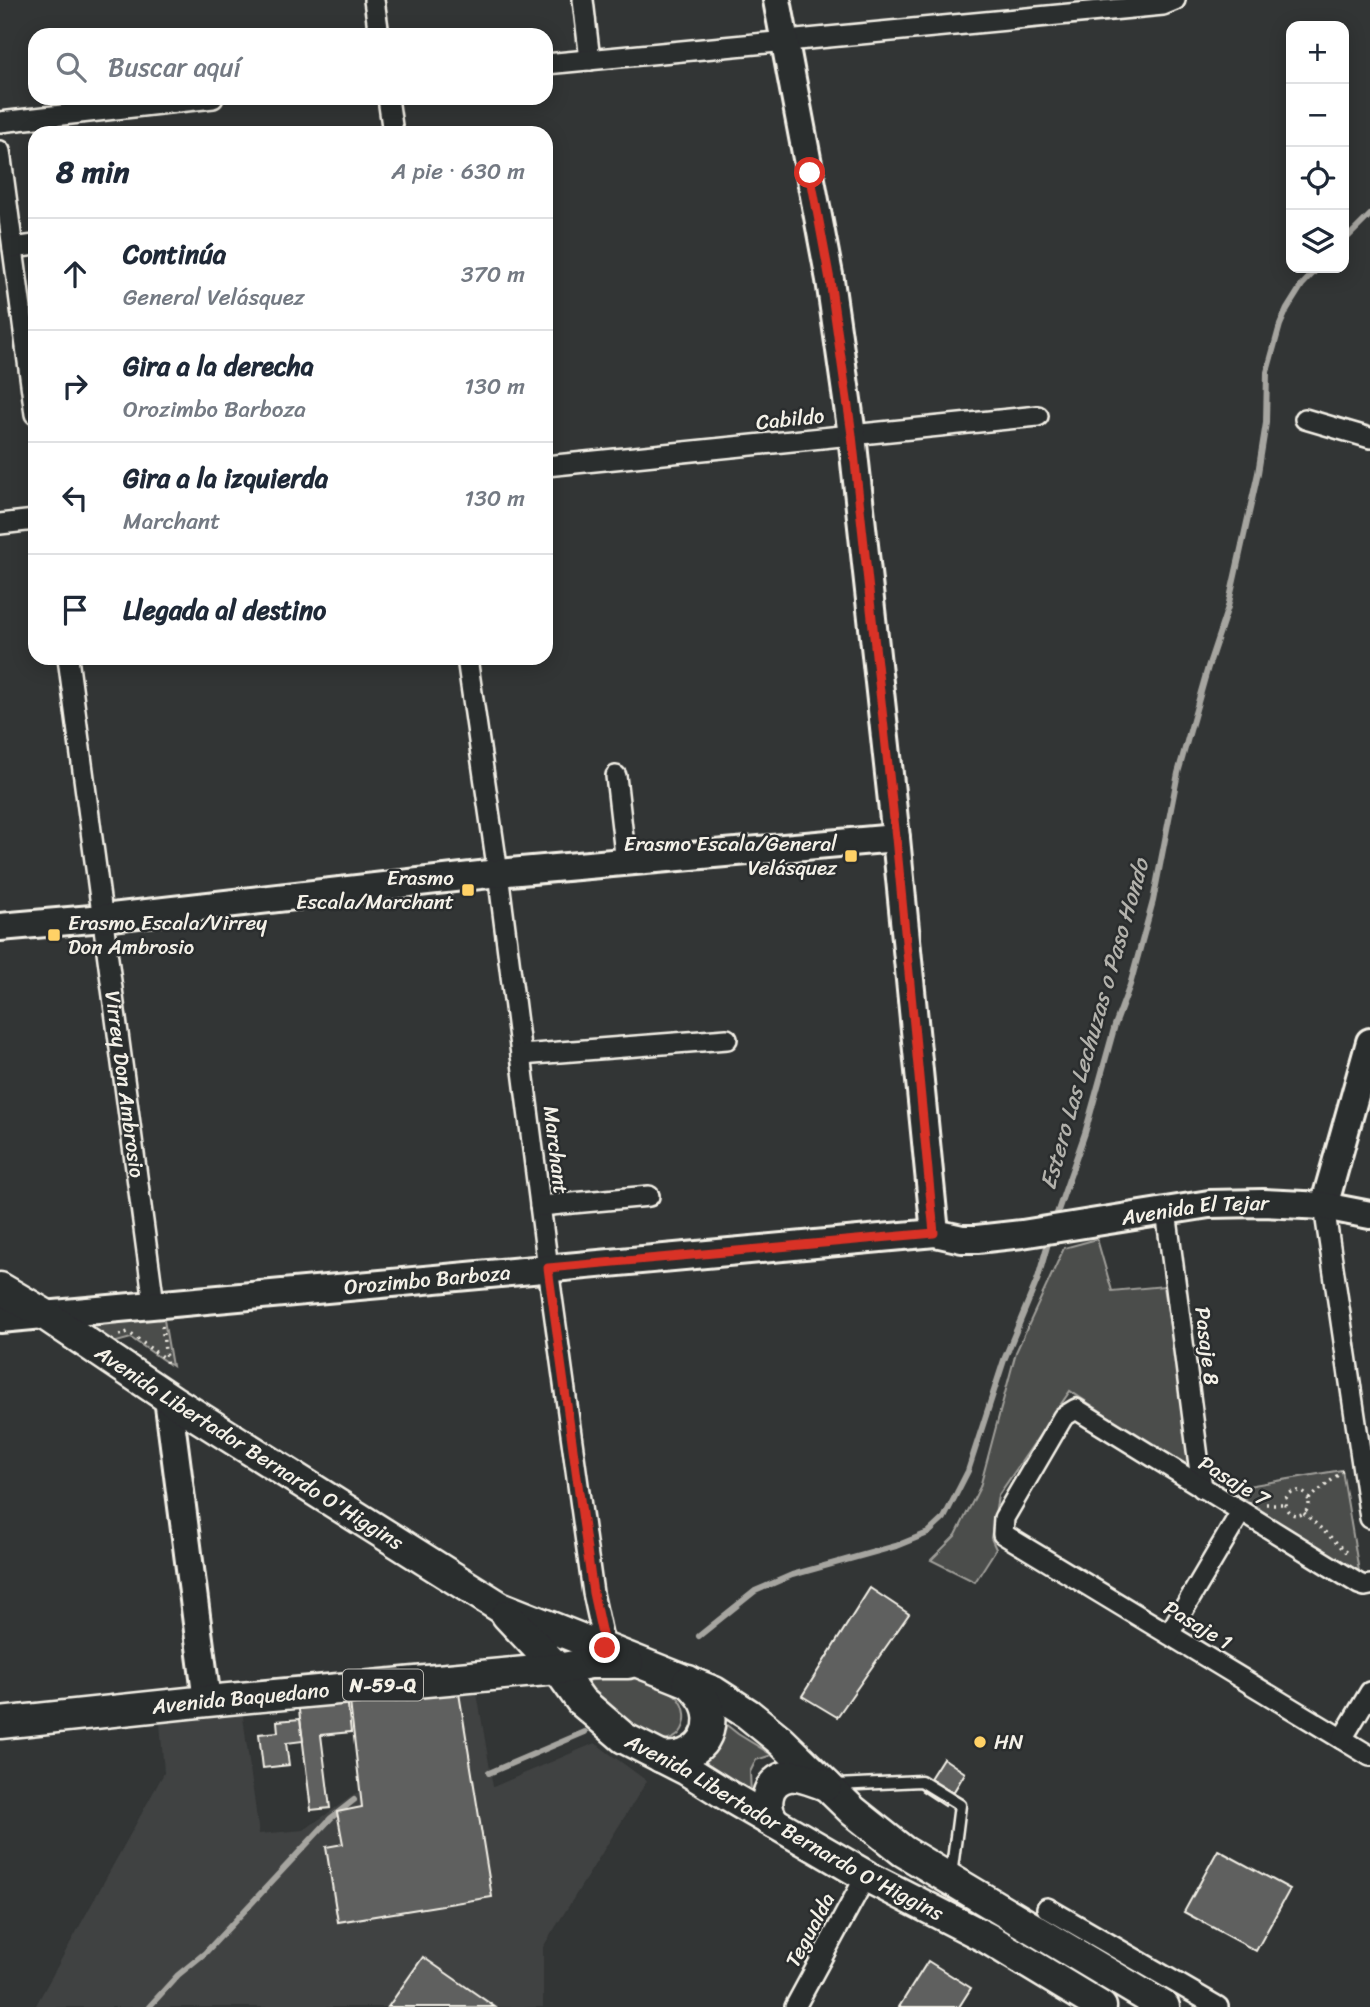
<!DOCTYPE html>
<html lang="es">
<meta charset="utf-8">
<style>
:root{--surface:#fff;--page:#f2f2f3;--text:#1f2937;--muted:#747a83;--line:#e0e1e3}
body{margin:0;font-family:Sriracha,sans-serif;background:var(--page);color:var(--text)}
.controls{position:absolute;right:21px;top:21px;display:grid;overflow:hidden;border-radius:14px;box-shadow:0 4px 18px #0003}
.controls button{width:63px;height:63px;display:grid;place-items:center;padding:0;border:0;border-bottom:2px solid var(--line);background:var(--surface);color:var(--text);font:35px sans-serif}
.stop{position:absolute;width:21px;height:21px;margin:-16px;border:5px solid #d93025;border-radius:50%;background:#fff}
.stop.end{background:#d93025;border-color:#fff;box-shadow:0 2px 7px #0008}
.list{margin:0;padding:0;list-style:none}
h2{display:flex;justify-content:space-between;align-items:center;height:91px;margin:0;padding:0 28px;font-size:30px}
h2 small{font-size:23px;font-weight:400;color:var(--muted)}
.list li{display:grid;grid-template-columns:46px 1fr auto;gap:21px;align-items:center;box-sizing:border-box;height:112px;padding:0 28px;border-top:2px solid var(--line)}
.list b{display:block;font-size:26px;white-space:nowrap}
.list p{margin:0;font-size:23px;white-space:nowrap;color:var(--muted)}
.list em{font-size:23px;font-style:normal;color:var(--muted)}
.icon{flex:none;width:38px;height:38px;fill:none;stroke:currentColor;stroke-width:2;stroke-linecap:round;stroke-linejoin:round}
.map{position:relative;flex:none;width:1370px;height:2007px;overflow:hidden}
.search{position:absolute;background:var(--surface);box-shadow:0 4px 18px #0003;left:28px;top:28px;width:525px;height:77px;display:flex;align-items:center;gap:18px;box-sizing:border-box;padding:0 24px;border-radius:21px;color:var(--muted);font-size:26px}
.panel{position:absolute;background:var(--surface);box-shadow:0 4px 18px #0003;left:28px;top:126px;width:525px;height:539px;border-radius:21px}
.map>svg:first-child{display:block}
.built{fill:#404242}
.green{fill:#4b4d4c;stroke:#a09f9a;stroke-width:2}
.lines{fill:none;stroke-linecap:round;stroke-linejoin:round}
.stream{stroke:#a6a5a0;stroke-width:6}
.building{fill:#5f605f;stroke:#f4f1e8;stroke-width:2}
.lane-casing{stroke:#f4f1e8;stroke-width:15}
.street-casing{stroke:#f4f1e8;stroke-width:24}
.secondary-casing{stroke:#f4f1e8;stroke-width:32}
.primary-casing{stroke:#f4f1e8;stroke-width:35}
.path{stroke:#f4f1e8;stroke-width:3.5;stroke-dasharray:2 5;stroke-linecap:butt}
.lane{stroke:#2a2d2e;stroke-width:10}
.street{stroke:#2a2d2e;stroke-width:19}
.secondary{stroke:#2a2d2e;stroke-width:26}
.primary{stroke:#2a2d2e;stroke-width:30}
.route{stroke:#d93025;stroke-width:9}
.poi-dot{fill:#ffd166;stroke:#2a2d2e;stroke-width:2.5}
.labels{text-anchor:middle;stroke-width:5;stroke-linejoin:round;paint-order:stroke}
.shield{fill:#2a2d2e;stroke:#b7b6b0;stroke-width:2}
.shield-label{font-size:19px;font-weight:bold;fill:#f4f1e8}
.street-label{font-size:21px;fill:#f4f1e8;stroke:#2a2d2e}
.poi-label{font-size:21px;fill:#f4f1e8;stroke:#2a2d2e;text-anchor:end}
.water-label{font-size:23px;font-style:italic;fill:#b3b2ac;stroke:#2a2d2e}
</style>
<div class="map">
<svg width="1370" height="2007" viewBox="0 0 1370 2007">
<rect width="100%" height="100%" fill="#323535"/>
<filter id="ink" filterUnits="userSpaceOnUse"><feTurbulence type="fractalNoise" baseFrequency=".0143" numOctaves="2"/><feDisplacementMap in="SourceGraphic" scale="14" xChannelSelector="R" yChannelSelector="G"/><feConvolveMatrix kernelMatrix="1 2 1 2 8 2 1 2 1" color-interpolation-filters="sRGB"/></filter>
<g filter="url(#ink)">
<!-- built -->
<path class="built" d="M 477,1693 L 493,1787 L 595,1743 L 647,1781 L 543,1947 L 543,2007 L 35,2007 L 164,1773 L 160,1722 L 192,1715 L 242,1710 L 259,1834 L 304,1830 L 365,1787 L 356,1703 Z"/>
<!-- green -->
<g class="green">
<path d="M 1097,1239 L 1112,1291 L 1164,1286 L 1192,1472 L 1070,1391 L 998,1496 L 991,1538 L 996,1549 L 975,1582 L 931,1560 L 956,1535 L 980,1487 L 1016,1352 L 1064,1248 Z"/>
<path d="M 163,1314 L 172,1366 L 131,1338 L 113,1343 L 82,1323 Z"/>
<path d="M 1342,1470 L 1360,1577 L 1230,1489 Z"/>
<path d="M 630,1676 C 642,1680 665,1686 675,1695 C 694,1710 686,1748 654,1739 C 649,1738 644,1734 640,1731 C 616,1717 596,1700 575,1682 Z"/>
<path d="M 714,1715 L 738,1734 L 772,1755 L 756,1760 L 750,1772 L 751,1795 L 696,1760 Z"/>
</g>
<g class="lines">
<!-- stream -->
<g class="stream">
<path d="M 1344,241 L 1370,215"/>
<path d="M 1054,1222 L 1085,1133 L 1115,1025 L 1130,985 L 1153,901 L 1178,773 L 1208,667 L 1228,607 L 1258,473 L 1266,423 L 1267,372 L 1280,325 L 1287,309 L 1302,285 L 1318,268"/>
<path d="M 699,1636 L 755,1591 L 792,1575 L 896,1546 L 928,1533 L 944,1518 L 968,1471 L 1004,1360 L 1038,1278 L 1050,1236"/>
<path d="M 489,1773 L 585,1732"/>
<path d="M 149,2007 L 178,1975 L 205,1953 L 331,1818 L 354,1800"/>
</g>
</g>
<!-- building -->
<g class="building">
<path d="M 870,1588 L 909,1614 L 837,1717 L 802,1696 Z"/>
<path d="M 459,1693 L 492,1897 L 338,1922 L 326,1847 L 343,1844 L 337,1812 L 362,1807 L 350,1702 Z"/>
<path d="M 347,1697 L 351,1732 L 321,1735 L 330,1808 L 311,1810 L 298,1702 Z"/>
<path d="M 300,1719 L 303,1741 L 286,1743 L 289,1765 L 263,1768 L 259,1734 L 278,1732 L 277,1721 Z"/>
<path d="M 943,1758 L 965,1773 L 945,1806 L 922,1791 Z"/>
<path d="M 1218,1850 L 1290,1889 L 1256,1951 L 1184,1912 Z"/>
<path d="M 423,1957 L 495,2007 L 388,2007 Z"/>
<path d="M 928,1961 L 971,1988 L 959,2007 L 899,2007 Z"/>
</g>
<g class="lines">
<!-- lane casing -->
<g class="lane-casing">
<path id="lane" d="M 837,1785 L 921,1781 L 960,1805 L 951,1876"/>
</g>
<!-- street casing -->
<g class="street-casing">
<g id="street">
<path d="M 374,0 L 379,35"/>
<path d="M 583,0 L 590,60"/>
<path d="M 546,64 L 1163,5 L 1175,0"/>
<path d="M 388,98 L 393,133"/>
<path d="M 0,122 L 213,98"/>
<path d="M 0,151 L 35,414"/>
<path d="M 13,248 L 35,245"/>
<path d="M 1305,419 L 1370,438"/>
<path d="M 546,466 L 1038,416"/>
<path d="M 0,524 L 35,520"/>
<path id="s1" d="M 68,658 L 154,1304"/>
<path d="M 467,658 L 498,873 L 548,1268 L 593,1593 L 605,1648"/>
<path d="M 616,776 L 626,863"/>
<path d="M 521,1055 L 727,1039"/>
<path d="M 540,1206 L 649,1196"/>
<path d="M 1324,1206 L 1370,1518"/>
<path d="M 1166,1211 L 1202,1488"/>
<path d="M 1370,1585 L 1365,1586 L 1359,1584 L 1076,1409 L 1063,1417 L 1004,1518 L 1003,1534 L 1370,1756"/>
<path d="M 1169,1634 L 1241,1512"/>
<path d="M 1342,1739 L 1370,1692"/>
<path d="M 1047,1908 L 1218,2007"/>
<path d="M 795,2007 L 866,1876"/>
</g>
</g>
<!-- secondary casing -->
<g class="secondary-casing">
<g id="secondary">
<path d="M 777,0 L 830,280 L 852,435 L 896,838 L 935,1233"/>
<path d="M 0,927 L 103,918 L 498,873 L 896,838"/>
<path d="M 1324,1206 L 1370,1042"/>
<path id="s2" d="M 0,1319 L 935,1233 L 962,1239 L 977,1239 L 1022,1234 L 1209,1204 L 1263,1203 L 1324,1206 L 1370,1215"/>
<path d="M 168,1398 L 207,1701"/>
</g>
</g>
<!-- primary casing -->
<g class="primary-casing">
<g id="primary">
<path id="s3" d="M 0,1288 L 44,1314 L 173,1401 L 500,1607 L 714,1692 L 748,1714 L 780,1740 L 853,1811 L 903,1851 L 1164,2007"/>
<path id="s4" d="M 507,1615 L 558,1669 L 581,1701 L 624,1738 L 687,1770 L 730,1797 L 866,1876 L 987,1938 L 1101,2007"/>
<path id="s5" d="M 0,1723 L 207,1701 L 558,1669 L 590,1663 L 628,1663"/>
<path d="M 661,1757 C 690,1761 716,1740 708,1709 C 705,1697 696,1689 688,1681"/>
<path d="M 775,1823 C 762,1808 765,1780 789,1776 C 801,1774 815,1782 826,1785"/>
</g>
</g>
<!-- path -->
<g class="path">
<path d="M 162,1326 L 167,1367"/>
<path d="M 119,1335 L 128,1332 L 165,1359"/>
<circle cx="1297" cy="1503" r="12"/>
<path d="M 1309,1499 L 1345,1469"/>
<path d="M 1266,1504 L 1285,1504"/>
<path d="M 1304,1513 L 1349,1554"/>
</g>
<!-- lane -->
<use href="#lane" class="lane"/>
<!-- street -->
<use href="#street" class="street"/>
<!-- secondary -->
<use href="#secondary" class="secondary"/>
<!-- primary -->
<use href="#primary" class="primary"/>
</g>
</g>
<g class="lines" filter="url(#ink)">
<!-- route -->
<path class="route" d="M 605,1648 L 593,1593 L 548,1268 L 934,1233 L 896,838 L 852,435 L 830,280 L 810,173"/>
</g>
<!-- markers -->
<g class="poi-dot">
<rect x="844" y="849" width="14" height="14" rx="3.5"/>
<rect x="461" y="883" width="14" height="14" rx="3.5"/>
<rect x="47" y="928" width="14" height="14" rx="3.5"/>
<circle cx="980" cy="1742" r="7"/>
</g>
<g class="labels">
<!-- shield labels -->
<rect class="shield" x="343" y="1669.5" width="80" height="31" rx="5"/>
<g class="shield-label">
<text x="383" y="1692">N-59-Q</text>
</g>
<!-- street labels -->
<g class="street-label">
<text transform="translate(790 419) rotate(-6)" y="7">Cabildo</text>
<text dy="7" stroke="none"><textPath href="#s1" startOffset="430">Virrey Don Ambrosio</textPath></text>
<text transform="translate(556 1150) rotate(83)" y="7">Marchant</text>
<text dy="7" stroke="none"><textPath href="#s2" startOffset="1202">Avenida El Tejar</textPath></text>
<text dy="7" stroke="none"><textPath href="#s2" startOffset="429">Orozimbo Barboza</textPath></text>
<text transform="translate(1207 1346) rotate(83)" y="7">Pasaje 8</text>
<text dy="7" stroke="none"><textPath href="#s3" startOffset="296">Avenida Libertador Bernardo O'Higgins</textPath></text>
<text transform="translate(1234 1481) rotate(31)" y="7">Pasaje 7</text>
<text transform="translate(1198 1625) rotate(31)" y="7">Pasaje 1</text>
<text dy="7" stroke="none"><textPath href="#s5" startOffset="242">Avenida Baquedano</textPath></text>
<text dy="7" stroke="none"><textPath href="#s4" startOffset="354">Avenida Libertador Bernardo O'Higgins</textPath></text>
<text transform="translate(810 1930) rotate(-62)" y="7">Tegualda</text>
</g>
<!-- poi labels -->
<g class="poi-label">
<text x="837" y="851">Erasmo Escala/General<tspan x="837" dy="24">Velásquez</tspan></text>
<text x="454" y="885">Erasmo<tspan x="454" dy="24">Escala/Marchant</tspan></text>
<text x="68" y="930" text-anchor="start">Erasmo Escala/Virrey<tspan x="68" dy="24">Don Ambrosio</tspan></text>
<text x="994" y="1749" text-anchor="start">HN</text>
</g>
<!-- water labels -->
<g class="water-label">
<text transform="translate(1094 1024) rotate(-74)" y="8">Estero Las Lechuzas o Paso Hondo</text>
</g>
</g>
</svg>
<div class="controls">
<button>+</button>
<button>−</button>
<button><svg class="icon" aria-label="locate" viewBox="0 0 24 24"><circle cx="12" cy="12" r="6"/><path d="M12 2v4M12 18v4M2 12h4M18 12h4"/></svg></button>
<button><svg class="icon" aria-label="layers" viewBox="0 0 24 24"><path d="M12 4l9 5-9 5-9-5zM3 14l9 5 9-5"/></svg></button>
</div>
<div class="stop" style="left:810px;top:173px"></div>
<div class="stop end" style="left:605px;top:1648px"></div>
<div class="search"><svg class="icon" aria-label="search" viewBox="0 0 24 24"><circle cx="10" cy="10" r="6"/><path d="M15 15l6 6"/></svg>Buscar aquí</div>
<section class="panel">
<h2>8 min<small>A pie · 630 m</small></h2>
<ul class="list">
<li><svg class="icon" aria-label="ahead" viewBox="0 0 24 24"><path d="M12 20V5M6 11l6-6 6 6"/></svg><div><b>Continúa</b><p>General Velásquez</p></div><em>370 m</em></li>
<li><svg class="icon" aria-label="right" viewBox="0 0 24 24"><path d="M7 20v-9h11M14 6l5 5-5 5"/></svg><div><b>Gira a la derecha</b><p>Orozimbo Barboza</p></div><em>130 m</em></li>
<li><svg class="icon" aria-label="left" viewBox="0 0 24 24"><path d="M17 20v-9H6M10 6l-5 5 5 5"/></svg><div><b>Gira a la izquierda</b><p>Marchant</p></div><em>130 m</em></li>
<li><svg class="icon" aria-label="arrive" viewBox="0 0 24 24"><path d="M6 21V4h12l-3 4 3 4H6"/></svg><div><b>Llegada al destino</b></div></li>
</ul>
</section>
</div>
